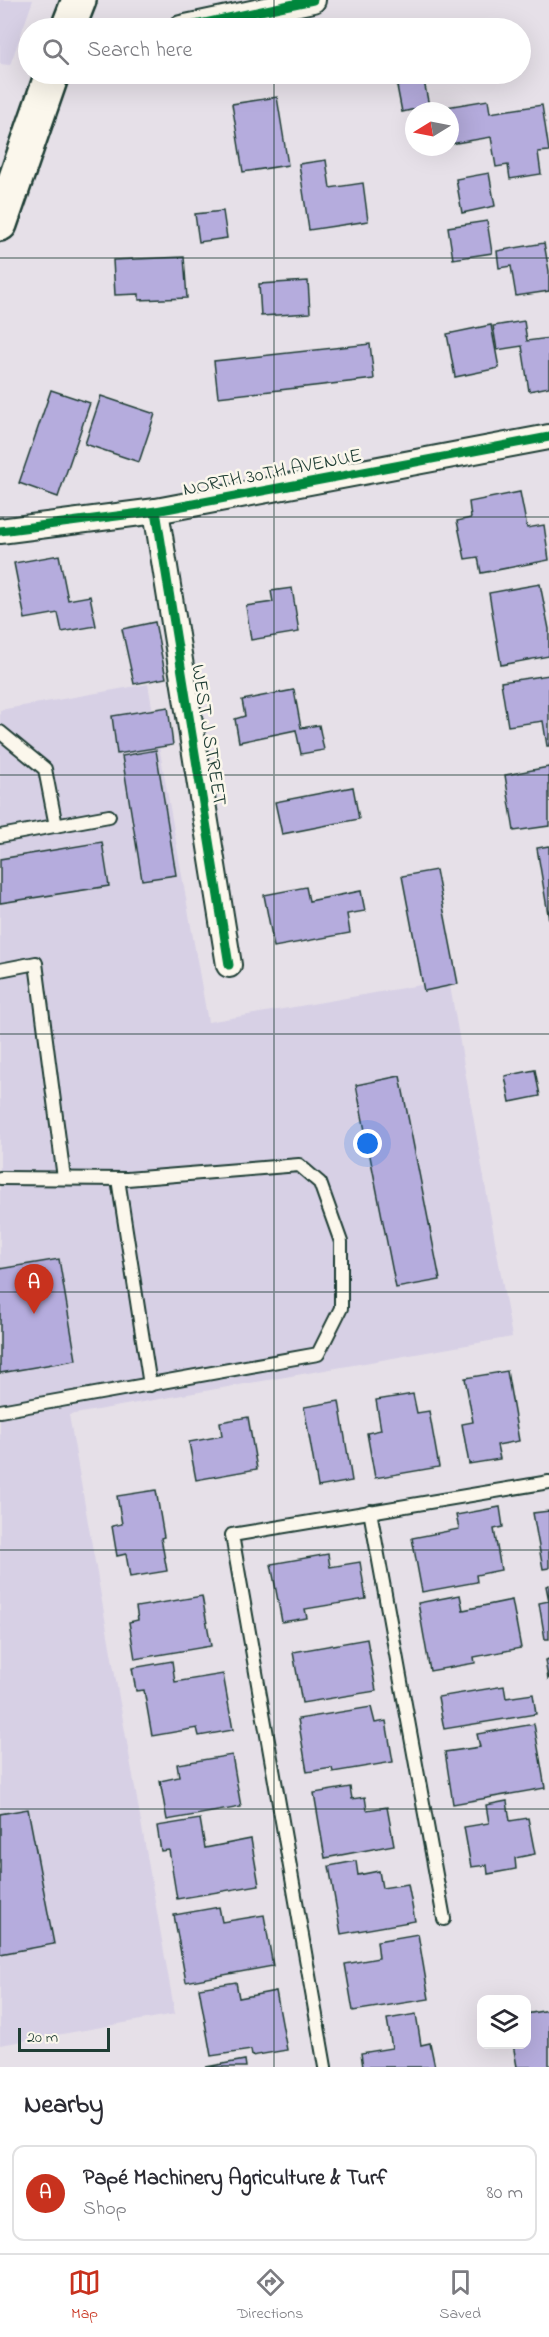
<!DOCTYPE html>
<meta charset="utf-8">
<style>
:root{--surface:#fff;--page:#f2f2f3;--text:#2b2b33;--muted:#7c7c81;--line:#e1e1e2;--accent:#c8321e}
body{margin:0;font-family:"Indie Flower",sans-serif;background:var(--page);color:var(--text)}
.controls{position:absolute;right:18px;bottom:18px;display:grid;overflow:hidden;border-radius:12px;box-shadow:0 6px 24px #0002}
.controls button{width:54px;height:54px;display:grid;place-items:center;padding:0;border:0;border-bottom:2px solid var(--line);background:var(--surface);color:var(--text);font:30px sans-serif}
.compass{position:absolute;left:405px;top:102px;width:54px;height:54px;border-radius:50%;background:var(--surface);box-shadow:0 6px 24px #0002;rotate:260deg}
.scale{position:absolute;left:18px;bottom:15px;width:92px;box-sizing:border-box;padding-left:6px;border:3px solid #1f3d34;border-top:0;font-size:16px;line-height:21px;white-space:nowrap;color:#1f3d34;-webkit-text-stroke:4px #fbf7ec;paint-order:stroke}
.you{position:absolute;left:368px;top:1144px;width:21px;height:21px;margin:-15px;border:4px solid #fff;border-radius:50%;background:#1a73e8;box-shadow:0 0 0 9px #1a73e833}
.badge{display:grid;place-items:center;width:39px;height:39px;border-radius:50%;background:var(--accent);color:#fff;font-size:20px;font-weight:700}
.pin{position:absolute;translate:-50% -50px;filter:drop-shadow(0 2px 3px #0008)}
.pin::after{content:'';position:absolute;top:32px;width:21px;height:18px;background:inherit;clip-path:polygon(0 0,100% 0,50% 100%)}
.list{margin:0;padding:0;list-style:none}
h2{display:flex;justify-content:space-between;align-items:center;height:78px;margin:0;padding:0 24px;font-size:26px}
h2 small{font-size:20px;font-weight:400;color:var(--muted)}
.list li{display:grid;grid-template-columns:39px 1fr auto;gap:18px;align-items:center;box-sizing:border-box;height:96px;margin:0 12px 12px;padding:0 12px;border:2px solid var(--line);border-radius:12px}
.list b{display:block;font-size:22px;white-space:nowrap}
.list p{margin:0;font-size:20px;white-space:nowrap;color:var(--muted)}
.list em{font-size:20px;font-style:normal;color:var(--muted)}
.icon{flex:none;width:33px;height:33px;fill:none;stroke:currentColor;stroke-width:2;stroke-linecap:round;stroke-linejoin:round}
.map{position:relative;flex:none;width:549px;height:2067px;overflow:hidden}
.search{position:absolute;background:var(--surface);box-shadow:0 6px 24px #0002;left:18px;right:18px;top:18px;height:66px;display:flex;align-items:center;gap:15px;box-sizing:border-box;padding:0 21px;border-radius:33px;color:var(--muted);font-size:22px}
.sheet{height:186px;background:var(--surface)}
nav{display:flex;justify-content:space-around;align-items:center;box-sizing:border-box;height:84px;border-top:2px solid var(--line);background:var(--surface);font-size:16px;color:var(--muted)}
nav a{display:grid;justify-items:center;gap:3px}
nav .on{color:var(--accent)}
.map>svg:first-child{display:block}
.built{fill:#d7d0e5}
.building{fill:#b5acdd;stroke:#1f3d34;stroke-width:1.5}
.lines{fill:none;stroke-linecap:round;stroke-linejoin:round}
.service-casing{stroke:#1f3d34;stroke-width:16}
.minor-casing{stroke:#1f3d34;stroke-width:28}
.secondary-casing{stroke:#1f3d34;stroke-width:38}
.service{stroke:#fbf7ec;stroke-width:12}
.minor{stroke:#fbf7ec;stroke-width:24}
.secondary{stroke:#fbf7ec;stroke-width:33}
.cycleway-casing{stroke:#fbf7ec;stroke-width:13}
.cycleway{stroke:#00873e;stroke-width:9}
.grid{fill:none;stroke:#1f3d34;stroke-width:1.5;stroke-opacity:0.55}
.labels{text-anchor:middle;stroke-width:5;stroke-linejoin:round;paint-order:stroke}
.street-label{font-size:20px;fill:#1f3d34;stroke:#fbf7ec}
</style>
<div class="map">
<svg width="549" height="2067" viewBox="0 0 549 2067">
<rect width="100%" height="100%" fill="#e6e0e8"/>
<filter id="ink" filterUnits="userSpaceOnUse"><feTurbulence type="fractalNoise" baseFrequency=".0167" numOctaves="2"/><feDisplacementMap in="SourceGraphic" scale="12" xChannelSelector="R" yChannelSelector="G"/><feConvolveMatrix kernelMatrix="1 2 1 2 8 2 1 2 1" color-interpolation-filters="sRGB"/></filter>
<g filter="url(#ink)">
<!-- built -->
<g class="built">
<path d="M 0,0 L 33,0 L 10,65 L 0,64 Z"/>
<path d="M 148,684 L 208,1022 L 449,980 L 512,1337 L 69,1415 L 175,2014 L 0,2045 L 0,710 Z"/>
</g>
<!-- building -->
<g class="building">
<path d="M 382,24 L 383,28 L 357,28 Z"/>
<path d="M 424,81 L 429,106 L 402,112 L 397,86 Z"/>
<path d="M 277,97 L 288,165 L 243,172 L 232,104 Z"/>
<path d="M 488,100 L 490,113 L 542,105 L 549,151 L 538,152 L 541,174 L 510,179 L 508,165 L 496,167 L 491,137 L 450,144 L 450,111 L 435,111 L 434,109 Z"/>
<path d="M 326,160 L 330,188 L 363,183 L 368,221 L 309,230 L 299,164 Z"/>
<path d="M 489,173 L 495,206 L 462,213 L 456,179 Z"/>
<path d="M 223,211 L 227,238 L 199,242 L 195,214 Z"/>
<path d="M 487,221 L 492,253 L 453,259 L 448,227 Z"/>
<path d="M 544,243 L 549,271 L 549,291 L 516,296 L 511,266 L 499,268 L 497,251 Z"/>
<path d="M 184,257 L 187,298 L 139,300 L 139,294 L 115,295 L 113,260 Z"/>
<path d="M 308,281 L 310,313 L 261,316 L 259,284 Z"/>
<path d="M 524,321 L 527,341 L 549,338 L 549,387 L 529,391 L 522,346 L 497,350 L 493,326 Z"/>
<path d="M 491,325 L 499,368 L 455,377 L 447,334 Z"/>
<path d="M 370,344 L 374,379 L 218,397 L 214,361 Z"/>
<path d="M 51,390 L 90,403 L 58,497 L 19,483 Z"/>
<path d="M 101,396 L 155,414 L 139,462 L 85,444 Z"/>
<path d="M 520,492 L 527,528 L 544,525 L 549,560 L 481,573 L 478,557 L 465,559 L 457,521 L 471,518 L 469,502 Z"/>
<path d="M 59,555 L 68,600 L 90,596 L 96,626 L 62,632 L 58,613 L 25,619 L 14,563 Z"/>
<path d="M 540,584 L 549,629 L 549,656 L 501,665 L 489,593 Z"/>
<path d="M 292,588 L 299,632 L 251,640 L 246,606 L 273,602 L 271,591 Z"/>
<path d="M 155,622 L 166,678 L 134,684 L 122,629 Z"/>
<path d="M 549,675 L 549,746 L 547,746 L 543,721 L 508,726 L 501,682 Z"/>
<path d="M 294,690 L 301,728 L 319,725 L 324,750 L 301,754 L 296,730 L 239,742 L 235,719 L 245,716 L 242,700 Z"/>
<path d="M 168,707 L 173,745 L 117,754 L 112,716 Z"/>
<path d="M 156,750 L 176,875 L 142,880 L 122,756 Z"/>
<path d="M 549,767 L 549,826 L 514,831 L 505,775 Z"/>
<path d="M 353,787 L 359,819 L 282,834 L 275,802 Z"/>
<path d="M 102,842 L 109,886 L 0,903 L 0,859 Z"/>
<path d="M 549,846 L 549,920 L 537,848 Z"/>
<path d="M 436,870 L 458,984 L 424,991 L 402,876 Z"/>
<path d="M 306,887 L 309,901 L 361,891 L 365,911 L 347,914 L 350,933 L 274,947 L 264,895 Z"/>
<path d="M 535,1070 L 540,1096 L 510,1102 L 505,1076 Z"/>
<path d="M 400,1076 L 440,1280 L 396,1288 L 356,1085 Z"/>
<path d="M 59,1259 L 76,1360 L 0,1373 L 0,1269 Z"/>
<path d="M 507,1371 L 519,1441 L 497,1445 L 500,1459 L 469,1464 L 462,1424 L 473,1422 L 465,1378 Z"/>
<path d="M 413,1394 L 417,1413 L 429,1411 L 439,1467 L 375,1478 L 367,1433 L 381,1430 L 376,1400 Z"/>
<path d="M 339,1401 L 352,1481 L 318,1487 L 304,1407 Z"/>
<path d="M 248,1417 L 257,1469 L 196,1480 L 189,1442 L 222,1436 L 220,1422 Z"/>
<path d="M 156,1490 L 164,1537 L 161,1538 L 167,1571 L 130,1577 L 126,1554 L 117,1556 L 112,1526 L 122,1524 L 117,1496 Z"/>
<path d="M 500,1507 L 503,1527 L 494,1529 L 501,1570 L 476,1575 L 477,1582 L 422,1592 L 412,1538 L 459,1529 L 456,1515 Z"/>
<path d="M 549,1511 L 549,1568 L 543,1569 L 533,1513 Z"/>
<path d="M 328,1554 L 330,1567 L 360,1562 L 366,1599 L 305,1609 L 307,1618 L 282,1622 L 271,1564 Z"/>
<path d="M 549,1585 L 549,1639 L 545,1639 L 539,1603 L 549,1601 L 546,1586 Z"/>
<path d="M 460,1595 L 463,1610 L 512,1600 L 521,1648 L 474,1657 L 475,1663 L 430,1671 L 418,1603 Z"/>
<path d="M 202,1596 L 211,1646 L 135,1659 L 129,1622 L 138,1620 L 136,1607 Z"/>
<path d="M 367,1639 L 376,1691 L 302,1703 L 293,1652 Z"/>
<path d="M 549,1659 L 549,1678 L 548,1679 L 545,1660 Z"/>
<path d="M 172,1661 L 175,1682 L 223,1674 L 233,1730 L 199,1736 L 197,1728 L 152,1736 L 144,1690 L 136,1691 L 132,1668 Z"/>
<path d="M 504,1686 L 506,1698 L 533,1694 L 536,1714 L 444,1729 L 438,1697 Z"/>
<path d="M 371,1707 L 375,1723 L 386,1721 L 393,1762 L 333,1772 L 332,1768 L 307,1772 L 298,1719 Z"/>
<path d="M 534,1724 L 545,1788 L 453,1804 L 445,1752 L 480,1747 L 477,1734 Z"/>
<path d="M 232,1755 L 241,1807 L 167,1820 L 160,1781 L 179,1777 L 177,1764 Z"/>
<path d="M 350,1787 L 352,1799 L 365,1797 L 367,1810 L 387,1807 L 394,1845 L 325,1858 L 314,1793 Z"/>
<path d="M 507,1801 L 510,1821 L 528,1818 L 535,1854 L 515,1858 L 516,1869 L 488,1874 L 487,1865 L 471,1867 L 464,1827 L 489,1823 L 486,1805 Z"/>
<path d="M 28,1809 L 54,1944 L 0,1954 L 0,1814 Z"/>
<path d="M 200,1819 L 205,1848 L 251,1839 L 259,1885 L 177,1899 L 169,1850 L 161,1851 L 157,1826 Z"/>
<path d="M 356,1861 L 358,1875 L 379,1871 L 382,1888 L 408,1884 L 415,1921 L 341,1934 L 329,1866 Z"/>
<path d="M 219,1907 L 222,1922 L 264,1915 L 273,1966 L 186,1982 L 174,1915 Z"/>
<path d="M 418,1934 L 429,1999 L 353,2011 L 345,1964 L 379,1958 L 377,1941 Z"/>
<path d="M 236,1982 L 239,1998 L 276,1991 L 287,2050 L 252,2056 L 251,2050 L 211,2056 L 199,1988 Z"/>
<path d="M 549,2010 L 549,2067 L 517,2067 L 513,2044 L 526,2044 L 526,2014 Z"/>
<path d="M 416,2014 L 421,2045 L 430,2043 L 435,2067 L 363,2067 L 361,2053 L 392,2048 L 387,2019 Z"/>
<path d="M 245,2060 L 246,2067 L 206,2067 Z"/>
</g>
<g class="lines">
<!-- service casing -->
<g class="service-casing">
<g id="service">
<path d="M 0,732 L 45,769 L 56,826"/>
<path d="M 0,836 L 109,816"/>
<path d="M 0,970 L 36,963 L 64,1178"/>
<path d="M 0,1178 L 127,1179 L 299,1165 L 320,1183 L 341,1242 L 341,1308 L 318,1354 L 0,1411"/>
<path d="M 118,1179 L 150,1385"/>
<path d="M 370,1511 L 444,1919"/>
<path d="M 325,2067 L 232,1535 L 549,1482"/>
</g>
</g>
<!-- minor casing -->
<g class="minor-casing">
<g id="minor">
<path d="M 181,28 L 313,0"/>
<path d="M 156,511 L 229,965"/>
<path d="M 0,531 L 156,511 L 549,437"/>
</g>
</g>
<!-- secondary casing -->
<g class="secondary-casing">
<g id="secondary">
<path d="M 68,28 L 79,0"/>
<path d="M 0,224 L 52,74"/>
</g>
</g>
<!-- service -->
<use href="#service" class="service"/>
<!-- minor -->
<use href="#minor" class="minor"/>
<!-- secondary -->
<use href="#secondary" class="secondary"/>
<!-- cycleway casing -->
<g class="cycleway-casing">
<g id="cycleway">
<path d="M 181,28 L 313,0"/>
<path d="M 156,511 L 229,965"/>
<path d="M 0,531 L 156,511 L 549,437"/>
</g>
</g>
<!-- cycleway -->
<use href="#cycleway" class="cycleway"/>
</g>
</g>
<!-- grid -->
<path class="grid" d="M 274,0 L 274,28M 274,74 L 274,2067M 0,258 L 549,258M 0,517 L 549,517M 0,775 L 549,775M 0,1034 L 549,1034M 0,1292 L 549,1292M 0,1550 L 549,1550M 0,1809 L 549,1809"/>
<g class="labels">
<!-- street labels -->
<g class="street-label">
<text transform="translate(272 471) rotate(-11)" y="7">NORTH 30TH AVENUE</text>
<text transform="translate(210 735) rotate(81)" y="7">WEST J STREET</text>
</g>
</g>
</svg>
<div class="controls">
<button><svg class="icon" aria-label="layers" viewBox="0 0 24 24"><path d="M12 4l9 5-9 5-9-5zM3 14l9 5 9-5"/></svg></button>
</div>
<svg class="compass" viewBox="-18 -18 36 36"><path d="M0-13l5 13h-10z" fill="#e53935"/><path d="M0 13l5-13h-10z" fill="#7c7c81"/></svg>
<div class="scale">20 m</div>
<div class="you"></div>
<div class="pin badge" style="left:34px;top:1314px">A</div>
<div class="search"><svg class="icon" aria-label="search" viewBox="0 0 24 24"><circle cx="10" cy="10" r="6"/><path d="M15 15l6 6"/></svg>Search here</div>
</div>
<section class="sheet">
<h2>Nearby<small></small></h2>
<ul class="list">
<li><span class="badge">A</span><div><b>Papé Machinery Agriculture &amp; Turf</b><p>Shop</p></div><em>80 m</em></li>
</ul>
</section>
<nav>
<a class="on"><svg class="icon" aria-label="map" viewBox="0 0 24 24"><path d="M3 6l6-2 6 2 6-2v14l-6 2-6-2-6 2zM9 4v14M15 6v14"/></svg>Map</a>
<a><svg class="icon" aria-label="directions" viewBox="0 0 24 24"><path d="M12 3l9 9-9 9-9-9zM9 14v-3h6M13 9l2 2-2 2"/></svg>Directions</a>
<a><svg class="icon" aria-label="saved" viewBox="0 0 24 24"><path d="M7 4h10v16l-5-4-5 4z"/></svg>Saved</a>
</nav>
